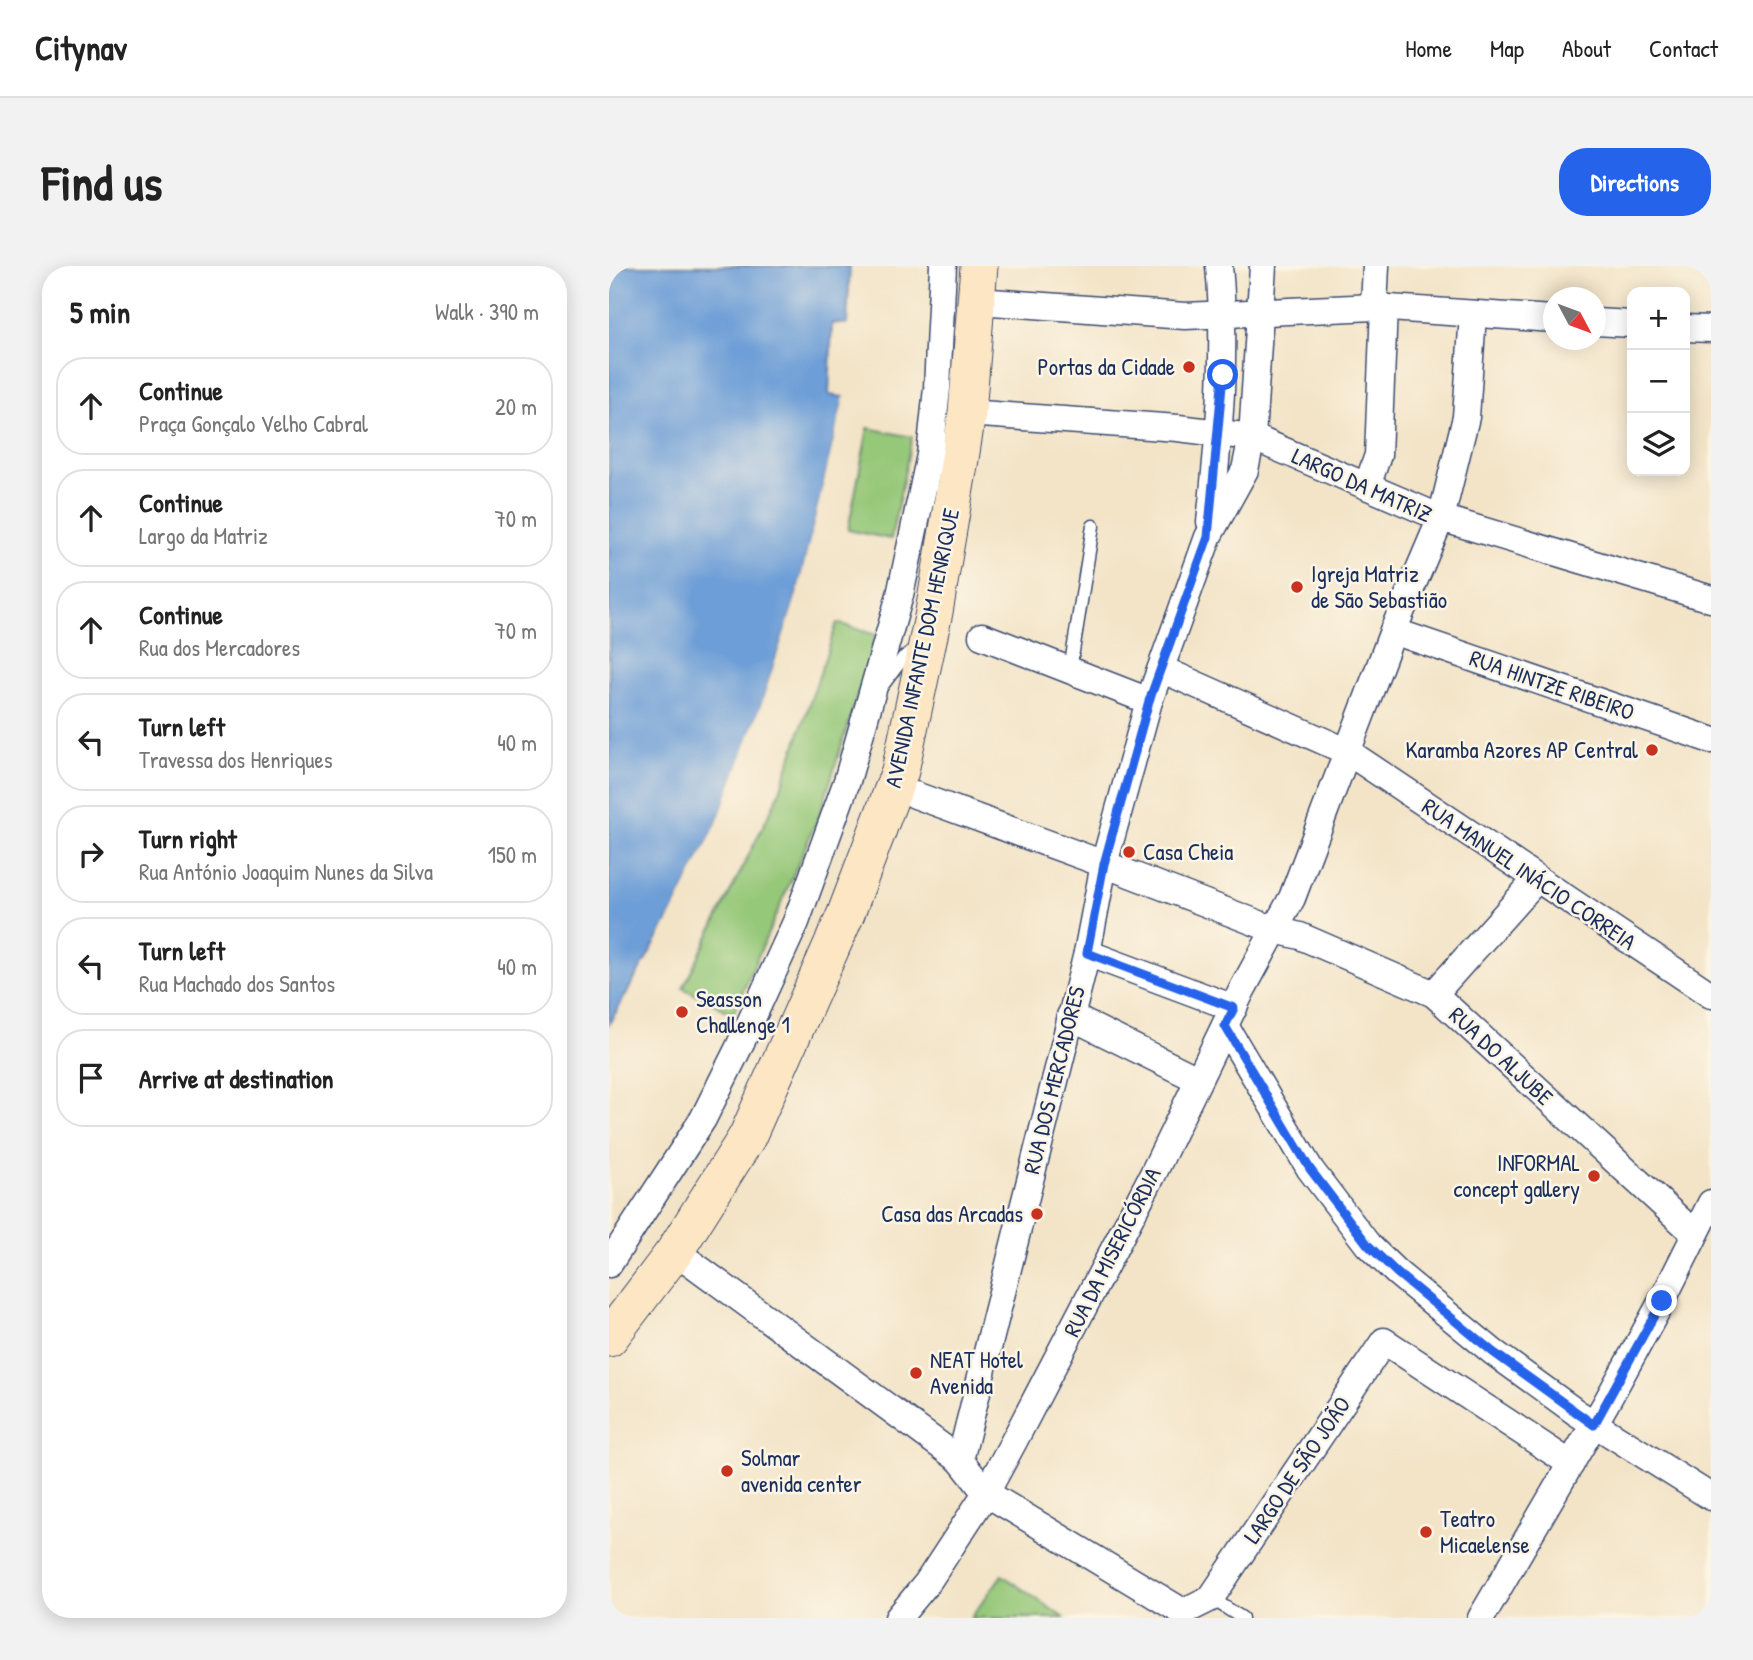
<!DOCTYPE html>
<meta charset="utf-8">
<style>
:root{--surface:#fff;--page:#f2f2f2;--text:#222;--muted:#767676;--line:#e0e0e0;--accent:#2563eb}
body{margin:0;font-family:"Patrick Hand",sans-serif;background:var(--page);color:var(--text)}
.controls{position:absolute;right:21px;top:21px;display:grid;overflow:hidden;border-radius:14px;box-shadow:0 4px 18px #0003}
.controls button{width:63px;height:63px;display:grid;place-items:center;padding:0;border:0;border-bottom:2px solid var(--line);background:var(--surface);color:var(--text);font:35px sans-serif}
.compass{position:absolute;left:934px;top:21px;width:63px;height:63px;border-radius:50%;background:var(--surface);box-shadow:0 4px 18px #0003;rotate:131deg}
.stop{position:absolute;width:21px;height:21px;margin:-16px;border:5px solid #2563eb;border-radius:50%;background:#fff}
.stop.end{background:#2563eb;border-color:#fff;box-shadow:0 2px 7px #0008}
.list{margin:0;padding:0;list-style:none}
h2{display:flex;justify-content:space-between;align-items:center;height:91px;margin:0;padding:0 28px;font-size:30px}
h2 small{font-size:23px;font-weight:400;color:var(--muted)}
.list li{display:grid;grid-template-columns:46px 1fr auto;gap:21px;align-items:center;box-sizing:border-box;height:98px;margin:0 14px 14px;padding:0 14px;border:2px solid var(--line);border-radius:28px}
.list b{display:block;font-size:26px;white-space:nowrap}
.list p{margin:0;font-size:23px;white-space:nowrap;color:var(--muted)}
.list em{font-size:23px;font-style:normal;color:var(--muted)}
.icon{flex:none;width:38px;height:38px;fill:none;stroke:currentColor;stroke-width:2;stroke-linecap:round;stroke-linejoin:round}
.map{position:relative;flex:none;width:1102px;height:1352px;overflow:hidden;border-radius:28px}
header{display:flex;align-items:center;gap:42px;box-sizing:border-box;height:98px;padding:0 35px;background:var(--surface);border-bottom:2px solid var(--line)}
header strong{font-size:33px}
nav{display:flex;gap:38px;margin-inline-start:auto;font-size:24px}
.intro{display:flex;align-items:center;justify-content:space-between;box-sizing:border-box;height:168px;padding:0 42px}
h1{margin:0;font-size:49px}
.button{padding:18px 32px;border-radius:28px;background:var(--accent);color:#fff;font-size:24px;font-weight:700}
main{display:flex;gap:42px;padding:0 42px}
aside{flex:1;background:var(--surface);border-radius:28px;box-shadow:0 4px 18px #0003}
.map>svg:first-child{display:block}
.green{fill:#96c879;stroke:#587c6c;stroke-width:2}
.water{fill:#6d9ed7;stroke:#44669a;stroke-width:2}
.pier{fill:#f3e4c8}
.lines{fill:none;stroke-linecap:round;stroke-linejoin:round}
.lane-casing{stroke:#3b4a6e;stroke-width:15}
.street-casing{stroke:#3b4a6e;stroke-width:29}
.secondary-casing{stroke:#3b4a6e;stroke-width:39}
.lane{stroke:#fff;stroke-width:12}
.street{stroke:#fff;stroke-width:26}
.secondary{stroke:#fce6c4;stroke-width:37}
.route{stroke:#2563eb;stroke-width:9}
.poi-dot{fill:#c8321e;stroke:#fcf5e5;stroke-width:2.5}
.labels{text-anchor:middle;stroke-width:5;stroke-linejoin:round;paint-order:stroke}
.poi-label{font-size:23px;fill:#1b2f5e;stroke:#fcf5e5;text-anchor:start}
.street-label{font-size:23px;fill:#1b2f5e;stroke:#fcf5e5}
</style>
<header>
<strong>Citynav</strong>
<nav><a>Home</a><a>Map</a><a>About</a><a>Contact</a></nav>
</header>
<div class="intro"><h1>Find us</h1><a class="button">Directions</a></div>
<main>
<aside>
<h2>5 min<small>Walk · 390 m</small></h2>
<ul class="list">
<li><svg class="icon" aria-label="ahead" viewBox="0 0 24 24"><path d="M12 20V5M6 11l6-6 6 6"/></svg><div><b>Continue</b><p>Praça Gonçalo Velho Cabral</p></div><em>20 m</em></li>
<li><svg class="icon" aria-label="ahead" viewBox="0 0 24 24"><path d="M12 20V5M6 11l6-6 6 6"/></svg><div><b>Continue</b><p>Largo da Matriz</p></div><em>70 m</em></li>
<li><svg class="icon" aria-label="ahead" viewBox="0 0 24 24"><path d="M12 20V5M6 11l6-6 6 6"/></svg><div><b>Continue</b><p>Rua dos Mercadores</p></div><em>70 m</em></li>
<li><svg class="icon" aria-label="left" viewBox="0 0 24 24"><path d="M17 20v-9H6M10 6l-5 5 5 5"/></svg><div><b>Turn left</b><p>Travessa dos Henriques</p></div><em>40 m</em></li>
<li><svg class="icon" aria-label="right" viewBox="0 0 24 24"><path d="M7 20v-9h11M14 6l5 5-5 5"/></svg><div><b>Turn right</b><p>Rua António Joaquim Nunes da Silva</p></div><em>150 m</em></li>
<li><svg class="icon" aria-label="left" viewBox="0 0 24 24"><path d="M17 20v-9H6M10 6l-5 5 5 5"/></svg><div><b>Turn left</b><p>Rua Machado dos Santos</p></div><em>40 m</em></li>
<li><svg class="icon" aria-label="arrive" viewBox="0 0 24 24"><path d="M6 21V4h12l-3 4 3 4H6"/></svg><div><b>Arrive at destination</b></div></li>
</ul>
</aside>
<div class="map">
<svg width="1102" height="1352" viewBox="0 0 1102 1352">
<rect width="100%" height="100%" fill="#fcf5e5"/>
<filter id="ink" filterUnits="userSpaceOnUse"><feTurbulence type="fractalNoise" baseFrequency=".0143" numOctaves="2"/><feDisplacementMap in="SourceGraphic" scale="14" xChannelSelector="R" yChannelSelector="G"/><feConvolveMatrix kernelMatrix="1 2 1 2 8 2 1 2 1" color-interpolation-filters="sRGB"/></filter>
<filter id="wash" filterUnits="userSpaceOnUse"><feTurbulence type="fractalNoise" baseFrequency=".00686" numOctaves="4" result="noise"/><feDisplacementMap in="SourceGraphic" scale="28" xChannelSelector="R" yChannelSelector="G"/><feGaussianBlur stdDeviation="1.57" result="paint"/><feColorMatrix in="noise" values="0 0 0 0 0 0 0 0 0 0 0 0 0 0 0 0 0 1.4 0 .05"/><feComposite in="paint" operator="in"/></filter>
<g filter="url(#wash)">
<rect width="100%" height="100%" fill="#f3e4c8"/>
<!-- green -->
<g class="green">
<path d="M 259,162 L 303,171 L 282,273 L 239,264 Z"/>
<path d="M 228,357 L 267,369 L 212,545 L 124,748 L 74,722 L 170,528 Z"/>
<path d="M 393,1309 L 455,1352 L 362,1352 Z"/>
</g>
<!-- water -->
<path class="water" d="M 0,0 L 241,0 L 238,58 L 223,57 L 220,129 L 235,131 L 188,328 L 151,442 L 107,559 L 63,648 L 0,758 Z"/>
<!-- pier -->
<path class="pier" d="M 235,131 L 238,132 L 201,291 L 154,443 L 110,560 L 66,650 L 22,729 L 0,762 L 63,648 L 107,559 L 151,442 L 188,328 Z"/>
</g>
<g filter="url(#ink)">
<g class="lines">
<!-- lane casing -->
<g class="lane-casing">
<g id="lane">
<path d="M 461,404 L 484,260"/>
<path d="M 273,420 L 294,392 L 310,380"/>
<path d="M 602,1332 L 633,1352"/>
</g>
</g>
<!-- street casing -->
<g class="street-casing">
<g id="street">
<path d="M 369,35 L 576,50 L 765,41 L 944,53"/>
<path d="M 765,41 L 767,0"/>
<path d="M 864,48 L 857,151 L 832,252 L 1102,333"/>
<path d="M 986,56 L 1023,58"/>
<path d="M 1076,62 L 1102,63"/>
<path d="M 758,220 L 769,189 L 775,41"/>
<path d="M 601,256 C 610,171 618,86 610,0"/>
<path d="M 784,365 L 1102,474"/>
<path d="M 373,370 L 540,435"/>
<path d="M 552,403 L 739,486 L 1102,729"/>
<path d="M 306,529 L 495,598 L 666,664 L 691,670 L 825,728 L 1086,968"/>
<path d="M 478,687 L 625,742"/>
<path d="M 825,728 L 927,614"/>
<path d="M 461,750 L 588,813"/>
<path d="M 616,760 L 701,903 L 759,979 L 788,1007 L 884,1086 L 968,1147 L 1102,1231"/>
<path d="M 66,985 L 351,1194 L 377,1227 L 574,1346 L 602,1332 L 775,1075 L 962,1198"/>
<path d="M 0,998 L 94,853 L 130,781 L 187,656 L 238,515 L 291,329 L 321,189 L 328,122 L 334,0"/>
<path d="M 351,1194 L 478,687 L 495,598 L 540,435 L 599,271 L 636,204 L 643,171 L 654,0"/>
<path d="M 289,1352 L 318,1317 L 377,1227 L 405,1175 L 544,908 L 633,724 L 683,632 L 784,365 L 832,252 L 643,171 L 569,162 L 358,147"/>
<path d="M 872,1352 L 996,1139 L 1053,1035 L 1102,937"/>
</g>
</g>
<!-- secondary casing -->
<g class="secondary-casing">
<path id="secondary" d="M 0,1072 L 66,985 L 138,871 L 236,650 L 291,505 L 325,346 L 351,193 L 358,147 L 370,0"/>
</g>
<!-- lane -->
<use href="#lane" class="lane"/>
<!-- street -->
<use href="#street" class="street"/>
<!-- secondary -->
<use href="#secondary" class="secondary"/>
</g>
</g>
<g class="lines" filter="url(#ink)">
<!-- route -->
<path class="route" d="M 614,109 L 599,271 L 540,435 L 495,598 L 478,687 L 625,742 L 616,760 L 701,903 L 759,979 L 788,1007 L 884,1086 L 985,1159 L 1053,1035"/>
</g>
<!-- markers -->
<g class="poi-dot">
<circle cx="580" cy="101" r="7"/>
<circle cx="688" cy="321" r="7"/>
<circle cx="1043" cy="484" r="7"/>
<circle cx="520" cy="586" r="7"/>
<circle cx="73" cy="746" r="7"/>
<circle cx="985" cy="910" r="7"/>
<circle cx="428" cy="948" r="7"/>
<circle cx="307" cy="1107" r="7"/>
<circle cx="118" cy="1205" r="7"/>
<circle cx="817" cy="1266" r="7"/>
</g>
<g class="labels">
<!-- poi labels -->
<g class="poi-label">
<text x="566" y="109" text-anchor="end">Portas da Cidade</text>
<text x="702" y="316">Igreja Matriz<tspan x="702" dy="26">de São Sebastião</tspan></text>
<text x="1029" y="492" text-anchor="end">Karamba Azores AP Central</text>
<text x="534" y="594">Casa Cheia</text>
<text x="87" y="741">Seasson<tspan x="87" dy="26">Challenge 1</tspan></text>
<text x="971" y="905" text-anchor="end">INFORMAL<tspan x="971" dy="26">concept gallery</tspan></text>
<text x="414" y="956" text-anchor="end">Casa das Arcadas</text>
<text x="321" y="1102">NEAT Hotel<tspan x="321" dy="26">Avenida</tspan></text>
<text x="132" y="1200">Solmar<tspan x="132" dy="26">avenida center</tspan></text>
<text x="831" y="1261">Teatro<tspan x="831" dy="26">Micaelense</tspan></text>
</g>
<!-- street labels -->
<g class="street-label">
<text transform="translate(753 219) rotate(24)" y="8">LARGO DA MATRIZ</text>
<text transform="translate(313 382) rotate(-78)" y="8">AVENIDA INFANTE DOM HENRIQUE</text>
<text transform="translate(943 419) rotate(19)" y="8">RUA HINTZE RIBEIRO</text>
<text transform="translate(920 608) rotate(34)" y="8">RUA MANUEL INÁCIO CORREIA</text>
<text transform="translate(892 790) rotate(43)" y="8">RUA DO ALJUBE</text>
<text transform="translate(445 814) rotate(-76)" y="8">RUA DOS MERCADORES</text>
<text transform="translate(503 986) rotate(-63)" y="8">RUA DA MISERICÓRDIA</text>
<text transform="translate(688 1204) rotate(-56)" y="8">LARGO DE SÃO JOÃO</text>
</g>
</g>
</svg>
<div class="controls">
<button>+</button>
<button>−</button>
<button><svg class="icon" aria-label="layers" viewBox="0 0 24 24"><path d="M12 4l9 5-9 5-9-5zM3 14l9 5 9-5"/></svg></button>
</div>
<svg class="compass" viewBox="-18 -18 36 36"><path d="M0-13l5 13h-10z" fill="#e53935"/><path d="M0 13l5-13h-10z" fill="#767676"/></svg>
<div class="stop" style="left:614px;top:109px"></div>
<div class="stop end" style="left:1053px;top:1035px"></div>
</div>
</main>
